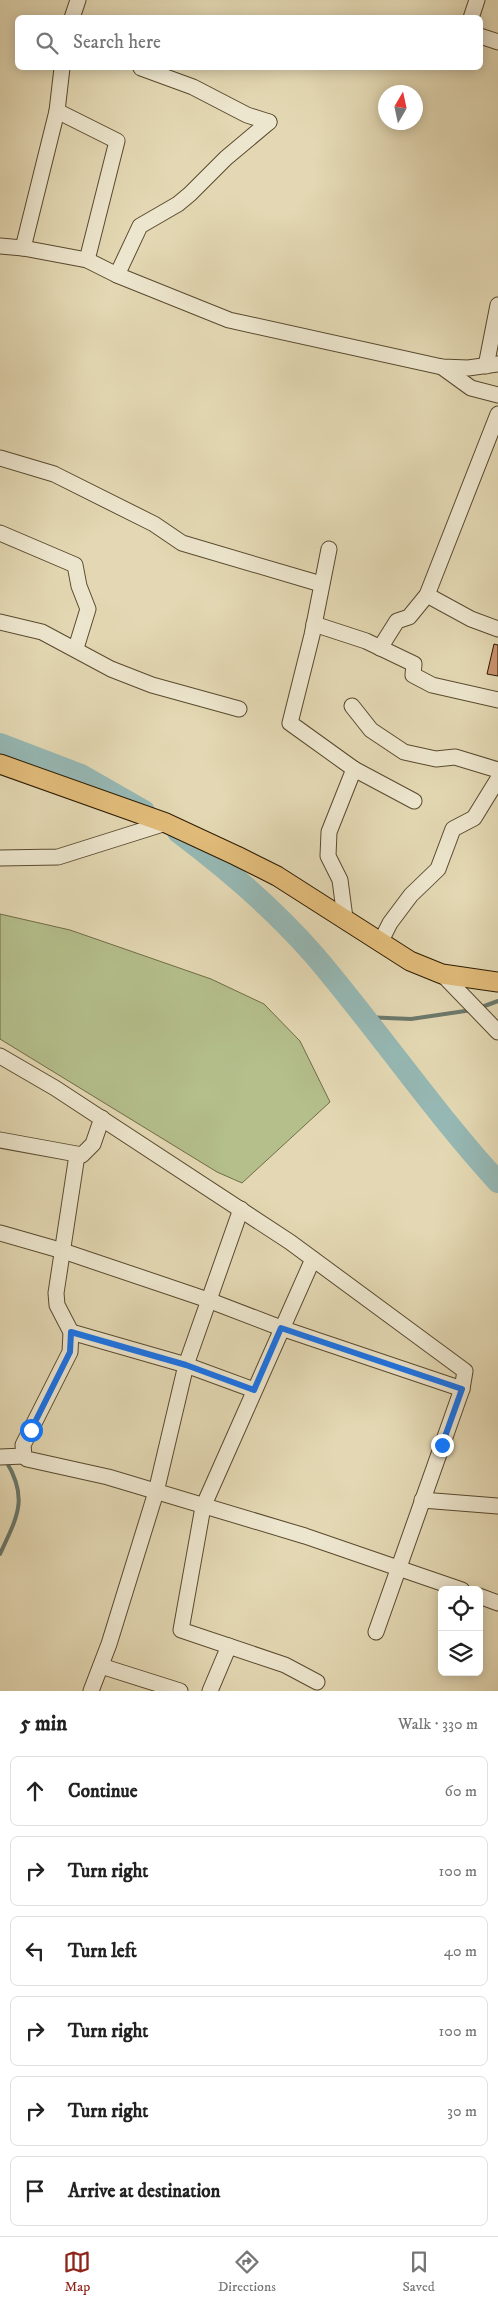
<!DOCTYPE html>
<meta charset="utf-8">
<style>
:root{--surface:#fff;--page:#f2f2f2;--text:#222;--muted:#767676;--line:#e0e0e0;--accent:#8f2418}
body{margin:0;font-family:"IM FELL DW Pica",serif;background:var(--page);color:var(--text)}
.controls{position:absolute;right:15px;bottom:15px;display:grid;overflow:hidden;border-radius:8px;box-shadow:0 2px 12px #0003}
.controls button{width:45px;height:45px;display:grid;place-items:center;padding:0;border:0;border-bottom:1px solid var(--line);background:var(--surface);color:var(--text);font:25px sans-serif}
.compass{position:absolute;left:378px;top:85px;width:45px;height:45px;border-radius:50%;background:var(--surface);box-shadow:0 2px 12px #0003;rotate:9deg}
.stop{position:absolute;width:15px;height:15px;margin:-11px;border:4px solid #1a73e8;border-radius:50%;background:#fff}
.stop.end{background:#1a73e8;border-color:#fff;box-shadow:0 1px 5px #0008}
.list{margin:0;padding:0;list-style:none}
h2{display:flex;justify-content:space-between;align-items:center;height:65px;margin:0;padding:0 20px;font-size:21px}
h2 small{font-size:16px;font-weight:400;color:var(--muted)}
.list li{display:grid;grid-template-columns:32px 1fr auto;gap:15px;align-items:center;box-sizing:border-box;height:70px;margin:0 10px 10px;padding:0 10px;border:1px solid var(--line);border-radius:8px}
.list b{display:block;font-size:19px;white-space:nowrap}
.list em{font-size:16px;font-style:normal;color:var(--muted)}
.icon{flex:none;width:28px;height:28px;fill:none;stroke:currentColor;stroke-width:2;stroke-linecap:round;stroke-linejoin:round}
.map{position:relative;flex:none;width:498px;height:1691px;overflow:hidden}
.search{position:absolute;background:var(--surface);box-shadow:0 2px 12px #0003;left:15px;right:15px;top:15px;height:55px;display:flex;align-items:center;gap:12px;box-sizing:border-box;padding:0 18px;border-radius:8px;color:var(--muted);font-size:19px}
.sheet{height:545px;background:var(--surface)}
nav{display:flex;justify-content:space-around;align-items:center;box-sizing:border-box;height:70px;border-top:1px solid var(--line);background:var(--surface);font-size:14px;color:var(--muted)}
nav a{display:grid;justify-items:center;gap:2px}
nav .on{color:var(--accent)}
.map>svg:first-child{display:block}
.green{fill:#b4bf8c;stroke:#706c46}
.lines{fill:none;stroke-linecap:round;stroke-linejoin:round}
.stream{stroke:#6b796c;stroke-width:4}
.river{stroke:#96b8b4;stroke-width:22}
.building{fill:#cb936f;stroke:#2b1a01}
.minor-casing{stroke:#594a2e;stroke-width:17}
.major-casing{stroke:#2b1a01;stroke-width:21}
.minor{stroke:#ede6ce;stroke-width:15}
.major{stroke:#e2bc7a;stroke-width:19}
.route{stroke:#1a73e8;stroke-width:6}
</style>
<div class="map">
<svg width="498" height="1691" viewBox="0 0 498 1691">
<rect width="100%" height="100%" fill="#e3d8b3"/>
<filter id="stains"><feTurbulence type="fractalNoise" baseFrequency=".004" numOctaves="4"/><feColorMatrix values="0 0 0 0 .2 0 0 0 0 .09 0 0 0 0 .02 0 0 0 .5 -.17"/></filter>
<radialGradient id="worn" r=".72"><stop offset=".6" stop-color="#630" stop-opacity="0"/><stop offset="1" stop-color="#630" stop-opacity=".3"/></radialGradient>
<!-- green -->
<path class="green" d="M 0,914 L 70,930 L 211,979 L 264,1004 L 300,1041 L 330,1102 L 242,1183 L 217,1172 L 0,1039 Z"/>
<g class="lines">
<!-- stream -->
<g class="stream">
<path d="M 479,1008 L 498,1001"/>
<path d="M 364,1017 L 411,1019 L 472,1010"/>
<path d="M 0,1554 C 17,1517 29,1499 6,1461"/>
</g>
<!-- river -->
<g class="river">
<path d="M 0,744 L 81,775 L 144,811"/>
<path d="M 178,832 C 226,868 275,910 315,956 C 378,1030 432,1110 498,1182"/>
</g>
</g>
<!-- building -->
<path class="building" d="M 494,644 L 498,645 L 498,676 L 487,674 Z"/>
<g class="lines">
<!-- minor casing -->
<g class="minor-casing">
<g id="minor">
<path d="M 72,18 L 78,0"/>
<path d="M 471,18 L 477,0"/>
<path d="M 480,36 L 498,42"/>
<path d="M 141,68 L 193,87 L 247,115 L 269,122"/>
<path d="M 57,111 L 117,141 L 87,260"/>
<path d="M 0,246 L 23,248 L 87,260 L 117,275 L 229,320 L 442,367 L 468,368 L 498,364"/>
<path d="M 23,248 L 57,111 L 62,68"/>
<path d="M 117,275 L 140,226 L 178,204 L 190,194 L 226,158 L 269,122"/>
<path d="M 486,366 L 498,305"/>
<path d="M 442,367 L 471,388 L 498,395"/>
<path d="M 0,458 L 54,474 L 154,524 L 182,543 L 321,584"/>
<path d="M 0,533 L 75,565 L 79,586 L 88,609 L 76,648"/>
<path d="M 329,549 L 312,635 L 290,723 L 354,769 L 329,832 L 328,856 L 340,880 L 345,918"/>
<path d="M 427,595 L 471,619 L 498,629"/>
<path d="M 0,622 L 42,632 L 111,669 L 152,685 L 239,709"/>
<path d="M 314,624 L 366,641 L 414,664 L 413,675 L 432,685 L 498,700"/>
<path d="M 380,648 L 397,621 L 409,617 L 427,595 L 498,414"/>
<path d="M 352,706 L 371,730 L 404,752 L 436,759 L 455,757 L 498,770"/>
<path d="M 354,769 L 414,801"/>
<path d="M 0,858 L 58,857 L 166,823"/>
<path d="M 381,941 L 390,923 L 411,895 L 438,869 L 453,829 L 474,818 L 498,779"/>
<path d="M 442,974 L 498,1032"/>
<path d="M 0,1056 L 55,1088 L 290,1242 L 465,1371 L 462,1389 L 376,1632"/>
<path d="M 0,1140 L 82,1155 L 93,1144 L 102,1118"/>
<path d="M 77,1155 L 56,1293 L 57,1305 L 71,1332 L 70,1352 L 23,1445 L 24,1456 L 27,1459 L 108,1477 L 305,1536 L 462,1590"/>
<path d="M 0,1233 L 63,1251 L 208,1300 L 281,1328 L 462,1389"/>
<path d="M 313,1259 L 203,1507 L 181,1630 L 285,1665 L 317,1682"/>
<path d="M 71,1332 L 186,1365 L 254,1390"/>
<path d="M 0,1457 L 24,1456"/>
<path d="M 422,1500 L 498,1506"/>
<path d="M 479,1596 L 498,1603"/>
<path d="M 101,1666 L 180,1691"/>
<path d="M 91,1691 L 109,1644 L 156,1492 L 186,1365 L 241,1209"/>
<path d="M 210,1691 L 229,1646"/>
</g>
</g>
<!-- major casing -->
<g class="major-casing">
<path id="major" d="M 0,764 L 166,823 L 237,856 L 277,876 L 410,961 L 442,974 L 498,982"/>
</g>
<!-- minor -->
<use href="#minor" class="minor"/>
<!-- major -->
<use href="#major" class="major"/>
</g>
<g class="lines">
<!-- route -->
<path class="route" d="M 31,1430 L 70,1352 L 71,1332 L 186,1365 L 254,1390 L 281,1328 L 462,1389 L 442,1445"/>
</g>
<rect width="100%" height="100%" filter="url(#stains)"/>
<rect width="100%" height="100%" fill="url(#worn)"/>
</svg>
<div class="controls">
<button><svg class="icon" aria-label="locate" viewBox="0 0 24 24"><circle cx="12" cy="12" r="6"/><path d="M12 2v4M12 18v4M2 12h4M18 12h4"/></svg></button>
<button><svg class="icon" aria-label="layers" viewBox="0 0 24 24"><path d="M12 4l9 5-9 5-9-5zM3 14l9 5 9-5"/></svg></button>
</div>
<svg class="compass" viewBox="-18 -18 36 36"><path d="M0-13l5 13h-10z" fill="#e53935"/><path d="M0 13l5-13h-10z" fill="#767676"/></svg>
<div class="stop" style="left:31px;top:1430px"></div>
<div class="stop end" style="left:442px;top:1445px"></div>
<div class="search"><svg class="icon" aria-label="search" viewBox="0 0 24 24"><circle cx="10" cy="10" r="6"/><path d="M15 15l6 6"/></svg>Search here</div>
</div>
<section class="sheet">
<h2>5 min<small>Walk · 330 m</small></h2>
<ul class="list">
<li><svg class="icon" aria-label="ahead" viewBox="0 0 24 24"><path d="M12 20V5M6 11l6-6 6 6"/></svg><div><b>Continue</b></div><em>60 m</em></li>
<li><svg class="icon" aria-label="right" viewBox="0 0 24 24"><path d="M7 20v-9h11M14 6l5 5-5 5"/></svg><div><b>Turn right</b></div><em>100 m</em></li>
<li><svg class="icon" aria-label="left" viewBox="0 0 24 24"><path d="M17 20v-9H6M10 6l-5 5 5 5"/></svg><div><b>Turn left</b></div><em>40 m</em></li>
<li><svg class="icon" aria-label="right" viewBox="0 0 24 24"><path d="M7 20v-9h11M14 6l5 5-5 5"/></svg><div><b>Turn right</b></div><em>100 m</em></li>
<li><svg class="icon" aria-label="right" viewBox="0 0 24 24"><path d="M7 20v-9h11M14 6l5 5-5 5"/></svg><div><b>Turn right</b></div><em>30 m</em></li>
<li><svg class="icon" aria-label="arrive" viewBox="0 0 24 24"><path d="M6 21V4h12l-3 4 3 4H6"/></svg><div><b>Arrive at destination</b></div></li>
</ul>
</section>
<nav>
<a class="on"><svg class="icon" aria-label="map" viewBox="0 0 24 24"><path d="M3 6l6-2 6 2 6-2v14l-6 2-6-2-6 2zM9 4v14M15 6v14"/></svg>Map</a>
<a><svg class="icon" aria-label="directions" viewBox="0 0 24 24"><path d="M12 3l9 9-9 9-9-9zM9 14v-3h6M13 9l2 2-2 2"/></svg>Directions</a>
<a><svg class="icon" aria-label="saved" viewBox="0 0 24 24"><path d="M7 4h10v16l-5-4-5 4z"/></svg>Saved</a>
</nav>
